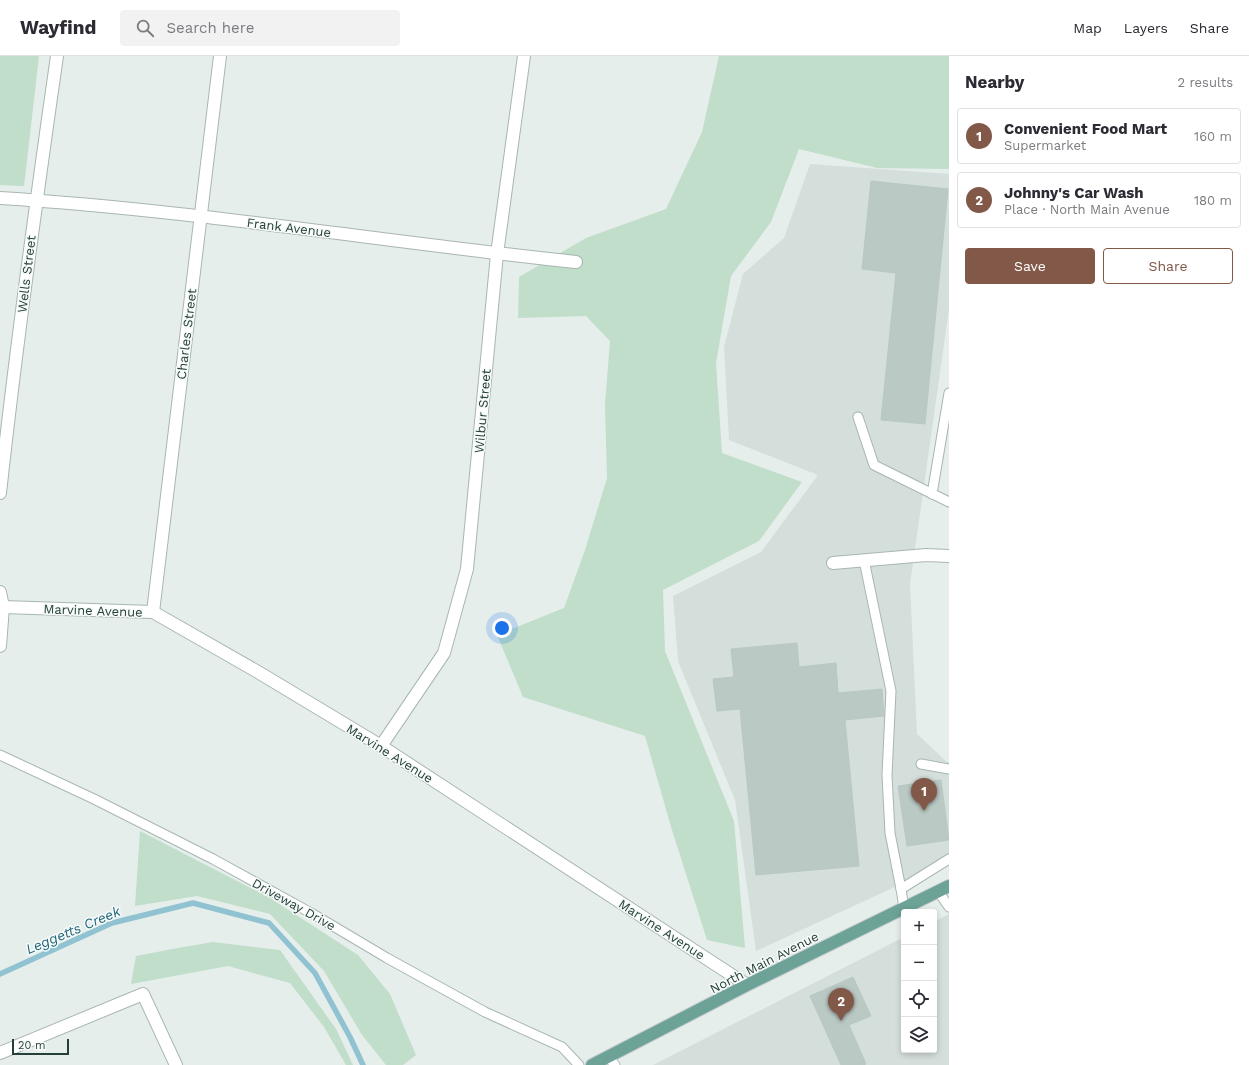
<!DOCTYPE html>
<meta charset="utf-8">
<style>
:root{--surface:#fff;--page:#f2f2f3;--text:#2b2b33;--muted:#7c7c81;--line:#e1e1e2;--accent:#825849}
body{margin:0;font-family:"Work Sans",sans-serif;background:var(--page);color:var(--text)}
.controls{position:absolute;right:12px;bottom:12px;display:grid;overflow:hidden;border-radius:4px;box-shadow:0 2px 6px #0003}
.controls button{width:36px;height:36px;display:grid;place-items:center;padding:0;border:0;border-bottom:1px solid var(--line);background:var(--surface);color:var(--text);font:20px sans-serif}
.scale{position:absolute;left:12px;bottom:10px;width:57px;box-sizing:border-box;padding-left:4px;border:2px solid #25403a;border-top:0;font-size:11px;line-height:14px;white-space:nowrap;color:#25403a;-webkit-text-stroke:3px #f6faf9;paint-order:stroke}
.you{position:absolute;left:502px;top:572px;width:14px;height:14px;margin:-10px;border:3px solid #fff;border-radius:50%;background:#1a73e8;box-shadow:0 0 0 6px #1a73e833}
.badge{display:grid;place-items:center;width:26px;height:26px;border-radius:50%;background:var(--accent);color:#fff;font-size:13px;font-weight:700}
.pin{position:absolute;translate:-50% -33px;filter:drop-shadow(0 1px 2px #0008)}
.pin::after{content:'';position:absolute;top:21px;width:14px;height:12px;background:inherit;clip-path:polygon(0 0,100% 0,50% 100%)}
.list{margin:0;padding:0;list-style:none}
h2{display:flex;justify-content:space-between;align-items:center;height:52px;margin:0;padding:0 16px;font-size:17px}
h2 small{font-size:13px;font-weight:400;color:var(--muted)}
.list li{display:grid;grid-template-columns:26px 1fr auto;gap:12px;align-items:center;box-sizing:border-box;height:56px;margin:0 8px 8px;padding:0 8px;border:1px solid var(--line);border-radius:4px}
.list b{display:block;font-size:15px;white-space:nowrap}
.list p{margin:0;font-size:13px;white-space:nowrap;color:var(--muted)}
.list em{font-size:13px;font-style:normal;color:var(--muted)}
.actions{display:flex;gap:8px;padding:12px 16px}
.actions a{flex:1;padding:9px 0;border:1px solid var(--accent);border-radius:4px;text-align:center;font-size:14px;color:var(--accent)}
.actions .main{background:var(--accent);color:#fff}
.icon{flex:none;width:22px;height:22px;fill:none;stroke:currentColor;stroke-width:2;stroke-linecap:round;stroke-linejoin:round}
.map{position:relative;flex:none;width:949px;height:1009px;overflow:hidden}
header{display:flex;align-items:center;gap:24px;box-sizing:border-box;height:56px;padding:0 20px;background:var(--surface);border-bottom:1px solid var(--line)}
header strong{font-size:19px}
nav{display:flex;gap:22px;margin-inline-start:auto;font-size:14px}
.search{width:280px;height:36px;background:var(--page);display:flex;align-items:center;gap:10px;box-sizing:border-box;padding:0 14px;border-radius:4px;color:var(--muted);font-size:15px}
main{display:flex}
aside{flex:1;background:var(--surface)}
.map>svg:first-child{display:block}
.built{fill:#d4deda}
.green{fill:#c0deca}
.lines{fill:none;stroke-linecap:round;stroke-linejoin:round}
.stream{stroke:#90c2d1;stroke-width:5.5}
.building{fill:#bbc9c4;stroke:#b8c8c2}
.service-casing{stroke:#a8b6b2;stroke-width:11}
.minor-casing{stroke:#a8b6b2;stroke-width:14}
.primary-casing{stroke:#c2cac8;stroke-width:14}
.service{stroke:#fff;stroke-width:9}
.minor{stroke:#fff;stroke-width:12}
.primary{stroke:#6ca297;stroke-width:12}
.labels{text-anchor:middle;stroke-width:3;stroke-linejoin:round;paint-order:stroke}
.street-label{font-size:13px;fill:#25403a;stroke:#f6faf9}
.water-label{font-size:14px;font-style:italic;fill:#20667b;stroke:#f6faf9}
</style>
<header>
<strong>Wayfind</strong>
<div class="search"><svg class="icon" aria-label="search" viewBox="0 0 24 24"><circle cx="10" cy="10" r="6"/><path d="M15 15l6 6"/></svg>Search here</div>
<nav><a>Map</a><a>Layers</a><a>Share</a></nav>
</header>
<main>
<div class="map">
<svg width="949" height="1009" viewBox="0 0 949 1009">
<rect width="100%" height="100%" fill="#e6eeeb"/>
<!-- built -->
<g class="built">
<path d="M 810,108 L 949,118 L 949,253 L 910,528 L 917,678 L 947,706 L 949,706 L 949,806 L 756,895 L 735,744 L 678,605 L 673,540 L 761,496 L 818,419 L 729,384 L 724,291 L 743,218 L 784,182 Z"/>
<path d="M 949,858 L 949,1009 L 653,1009 L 904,881 L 904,994 L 934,994 L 934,866 Z"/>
</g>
<!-- green -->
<g class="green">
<path d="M 0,0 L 39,0 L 24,130 L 0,129 Z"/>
<path d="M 719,0 L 949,0 L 949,113 L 877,112 L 799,93 L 771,166 L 731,220 L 716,307 L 722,397 L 802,426 L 759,485 L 663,534 L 665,595 L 734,765 L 745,892 L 707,884 L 672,774 L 645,680 L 523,641 L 497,579 L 564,552 L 585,494 L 607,422 L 605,348 L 610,285 L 586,260 L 518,262 L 519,221 L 586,182 L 666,153 L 702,76 Z"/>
<path d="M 140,775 L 270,842 L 358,899 L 390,938 L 416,999 L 403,1009 L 386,1009 L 362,979 L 324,915 L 270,858 L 197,840 L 135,850 Z"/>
<path d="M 213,886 L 280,894 L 336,973 L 353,1009 L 346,1009 L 324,971 L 290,927 L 228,910 L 131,928 L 136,900 L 178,892 Z"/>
</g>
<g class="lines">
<!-- stream -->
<path class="stream" d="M 0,918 L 112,867 L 193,847 L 269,867 L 315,917 L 350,981 L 363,1009"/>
</g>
<!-- building -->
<g class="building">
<path d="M 871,125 L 948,133 L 925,368 L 881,364 L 896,217 L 862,213 Z"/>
<path d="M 797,587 L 799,611 L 836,607 L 838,637 L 882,633 L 884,660 L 845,664 L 859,810 L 756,819 L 740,653 L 717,655 L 713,623 L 734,621 L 731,593 Z"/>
<path d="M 941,724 L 949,784 L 907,790 L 898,730 Z"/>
<path d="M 853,921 L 871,960 L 849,969 L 866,1008 L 863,1009 L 841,1009 L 810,940 Z"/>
</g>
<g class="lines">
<!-- service casing -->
<g class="service-casing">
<g id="service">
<path d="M 858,361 L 874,409 L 949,446"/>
<path d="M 932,438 L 949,337"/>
<path d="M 864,504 L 891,635 L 887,719 L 890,777 L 901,833 L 904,852"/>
<path d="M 0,699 L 94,743 L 213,803 L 313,858 L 387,902 L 485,956 L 562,991 L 579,1009"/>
<path d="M 921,708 L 949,713"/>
<path d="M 901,833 L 949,803"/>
<path d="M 938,835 L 949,851"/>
<path d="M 608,1001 L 615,1009"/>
</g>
</g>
<!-- minor casing -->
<g class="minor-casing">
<g id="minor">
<path d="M 0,142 C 193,154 384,186 576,206"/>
<path d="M 0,437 C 16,291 36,146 57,0"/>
<path d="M 833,507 L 926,499 L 949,500"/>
<path d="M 0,536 L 3,551 L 0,590"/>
<path d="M 3,551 L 153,556 L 258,616 L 381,690 L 747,929"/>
<path d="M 153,556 L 220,0"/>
<path d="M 381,690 L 444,597 L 467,513 L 497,198 L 524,0"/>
<path d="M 0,997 L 143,938 L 176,1009"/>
</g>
</g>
<!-- primary casing -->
<g class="primary-casing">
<path id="primary" d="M 592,1009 L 747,929 L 949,830"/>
</g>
<!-- service -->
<use href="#service" class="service"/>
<!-- minor -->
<use href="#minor" class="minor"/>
<!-- primary -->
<use href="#primary" class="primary"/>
</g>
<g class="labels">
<!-- street labels -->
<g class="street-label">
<text transform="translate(289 171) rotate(7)" y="5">Frank Avenue</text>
<text transform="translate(26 218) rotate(-83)" y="5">Wells Street</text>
<text transform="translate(186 278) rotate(-83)" y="5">Charles Street</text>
<text transform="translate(482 355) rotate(-85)" y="5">Wilbur Street</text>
<text transform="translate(93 554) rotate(2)" y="5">Marvine Avenue</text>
<text transform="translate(390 697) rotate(32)" y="5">Marvine Avenue</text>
<text transform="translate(294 848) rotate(29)" y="5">Driveway Drive</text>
<text transform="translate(662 873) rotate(33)" y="5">Marvine Avenue</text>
<text transform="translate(764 906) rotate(-27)" y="5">North Main Avenue</text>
</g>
<!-- water labels -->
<g class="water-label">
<text transform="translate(73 874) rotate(-23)" y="5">Leggetts Creek</text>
</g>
</g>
</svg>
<div class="controls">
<button>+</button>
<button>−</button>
<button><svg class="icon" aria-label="locate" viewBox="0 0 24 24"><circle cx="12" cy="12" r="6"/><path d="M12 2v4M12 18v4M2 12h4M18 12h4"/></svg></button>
<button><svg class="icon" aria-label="layers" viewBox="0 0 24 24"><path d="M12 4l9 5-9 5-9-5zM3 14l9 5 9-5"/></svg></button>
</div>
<div class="scale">20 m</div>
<div class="you"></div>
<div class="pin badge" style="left:924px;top:755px">1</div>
<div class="pin badge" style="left:841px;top:965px">2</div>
</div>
<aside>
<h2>Nearby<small>2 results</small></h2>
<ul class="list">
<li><span class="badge">1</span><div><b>Convenient Food Mart</b><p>Supermarket</p></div><em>160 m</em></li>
<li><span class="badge">2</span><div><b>Johnny's Car Wash</b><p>Place · North Main Avenue</p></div><em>180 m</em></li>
</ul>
<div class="actions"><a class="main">Save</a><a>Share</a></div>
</aside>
</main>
